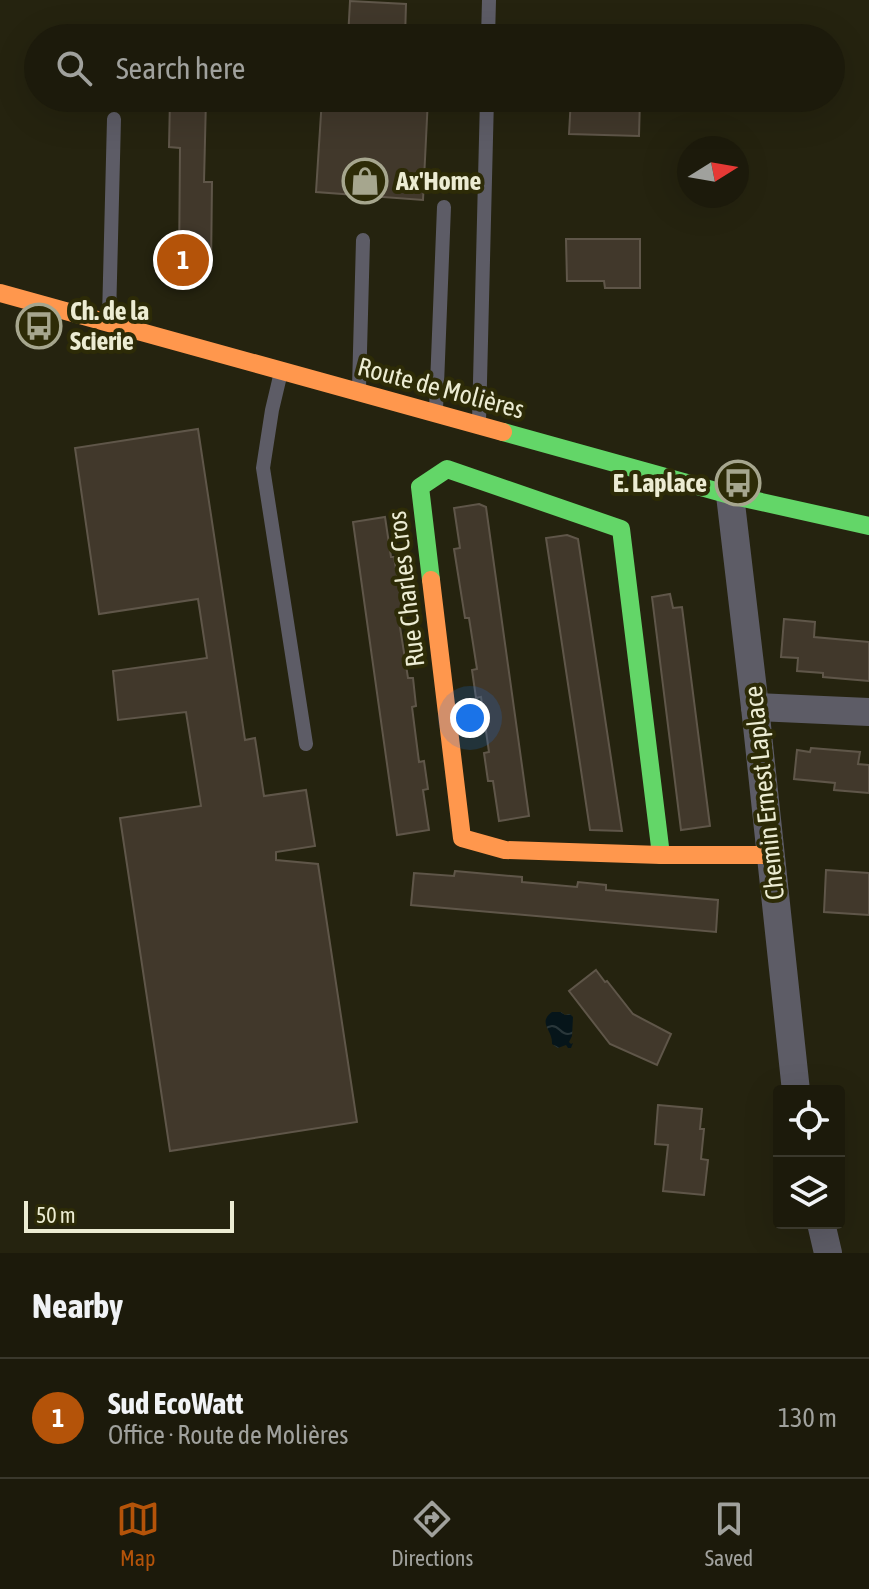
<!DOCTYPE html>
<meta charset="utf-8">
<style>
:root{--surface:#1c1a0b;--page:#292719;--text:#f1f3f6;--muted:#a0a19d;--line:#3a382c;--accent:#b45309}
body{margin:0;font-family:"Asap Condensed",sans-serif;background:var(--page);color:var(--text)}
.controls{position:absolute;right:24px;bottom:24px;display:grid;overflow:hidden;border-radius:8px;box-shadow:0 8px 32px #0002}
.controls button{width:72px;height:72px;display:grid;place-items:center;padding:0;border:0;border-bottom:2px solid var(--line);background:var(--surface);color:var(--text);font:40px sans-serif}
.compass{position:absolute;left:677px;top:136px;width:72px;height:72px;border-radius:50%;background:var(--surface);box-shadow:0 8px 32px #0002;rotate:79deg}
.scale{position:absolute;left:24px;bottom:20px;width:210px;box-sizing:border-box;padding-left:8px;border:4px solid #ececd3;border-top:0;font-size:22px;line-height:28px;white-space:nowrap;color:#ececd3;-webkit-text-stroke:6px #2d2b07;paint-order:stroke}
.you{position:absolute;left:470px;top:718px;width:28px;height:28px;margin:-20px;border:6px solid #fff;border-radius:50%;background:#1a73e8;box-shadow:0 0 0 12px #1a73e833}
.badge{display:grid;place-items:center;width:52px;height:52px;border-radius:50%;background:var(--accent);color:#fff;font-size:26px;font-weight:700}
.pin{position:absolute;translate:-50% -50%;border:4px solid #fff;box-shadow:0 2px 8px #0006}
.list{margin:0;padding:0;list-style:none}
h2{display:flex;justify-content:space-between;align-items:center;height:104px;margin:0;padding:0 32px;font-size:34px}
h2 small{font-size:26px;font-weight:400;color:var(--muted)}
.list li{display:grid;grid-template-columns:52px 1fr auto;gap:24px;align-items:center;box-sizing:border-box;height:120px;padding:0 32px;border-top:2px solid var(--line)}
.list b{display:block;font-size:30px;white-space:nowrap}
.list p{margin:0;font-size:26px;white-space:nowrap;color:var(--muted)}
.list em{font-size:26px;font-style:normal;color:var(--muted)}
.icon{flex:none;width:44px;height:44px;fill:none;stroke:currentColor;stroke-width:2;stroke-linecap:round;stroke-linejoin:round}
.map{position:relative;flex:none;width:869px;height:1253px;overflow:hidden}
.search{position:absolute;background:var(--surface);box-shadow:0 8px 32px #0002;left:24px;right:24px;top:24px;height:88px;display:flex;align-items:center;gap:20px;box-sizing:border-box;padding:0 28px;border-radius:44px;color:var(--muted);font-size:30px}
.sheet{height:224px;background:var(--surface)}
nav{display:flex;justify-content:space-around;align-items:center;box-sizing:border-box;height:112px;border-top:2px solid var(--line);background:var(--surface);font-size:22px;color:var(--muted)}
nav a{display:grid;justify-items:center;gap:4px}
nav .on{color:var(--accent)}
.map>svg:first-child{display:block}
.water{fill:url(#water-waves)}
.building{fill:#41382b;stroke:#5f5649;stroke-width:2}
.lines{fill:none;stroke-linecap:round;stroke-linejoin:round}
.lane{stroke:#5d5c66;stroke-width:14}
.street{stroke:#5d5c66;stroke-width:28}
.fast{stroke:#63d668;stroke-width:18}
.slow{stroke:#ff974d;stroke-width:18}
.labels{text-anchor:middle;stroke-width:8;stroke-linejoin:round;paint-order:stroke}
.poi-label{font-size:26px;font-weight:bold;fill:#ececd3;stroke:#2d2b07;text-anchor:start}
.street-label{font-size:26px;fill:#ececd3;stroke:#2d2b07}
</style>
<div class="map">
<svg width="869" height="1253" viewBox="0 0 869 1253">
<defs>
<pattern id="water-waves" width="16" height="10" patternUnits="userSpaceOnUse" patternTransform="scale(2)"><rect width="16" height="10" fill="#06151a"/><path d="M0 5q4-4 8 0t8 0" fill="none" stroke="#2a373a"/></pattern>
</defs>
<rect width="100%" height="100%" fill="#25230f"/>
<!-- water -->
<path class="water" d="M 552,1012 L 561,1012 L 565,1015 L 570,1014 L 573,1017 L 572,1036 L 569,1042 L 571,1044 L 573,1043 L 571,1048 L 568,1048 L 566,1045 L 558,1048 L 552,1044 C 553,1030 537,1023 552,1012 Z"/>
<!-- building -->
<g class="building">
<path d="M 350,1 L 406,4 L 405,38 L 348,38 Z"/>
<path d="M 170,98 L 206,98 L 204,182 L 212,182 L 211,270 L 179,269 L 180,148 L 169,147 Z"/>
<path d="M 322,98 L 428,98 L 423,200 L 316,192 Z"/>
<path d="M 571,98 L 640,98 L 639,136 L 569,134 Z"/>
<path d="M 566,239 L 640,239 L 640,288 L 605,288 L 604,281 L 567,281 Z"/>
<path d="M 198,429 L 245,740 L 255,738 L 264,796 L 306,790 L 315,846 L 276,852 L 276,860 L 318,864 L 357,1122 L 170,1151 L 120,818 L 201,806 L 186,712 L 118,720 L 113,671 L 207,658 L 198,599 L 99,614 L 75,448 Z"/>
<path d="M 479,504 L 486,507 L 529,816 L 499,821 L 493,781 L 488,781 L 484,753 L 489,752 L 481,697 L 476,698 L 472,670 L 477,669 L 469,618 L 465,618 L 454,549 L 460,548 L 454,508 Z"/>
<path d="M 385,517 L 391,557 L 394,557 L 406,626 L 400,627 L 408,678 L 413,678 L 416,706 L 412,707 L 419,762 L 424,761 L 428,789 L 423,790 L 429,830 L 397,835 L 353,522 Z"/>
<path d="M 567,535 L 578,539 L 622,831 L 590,830 L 546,538 Z"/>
<path d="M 670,594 L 673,608 L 682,607 L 710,826 L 681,830 L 652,597 Z"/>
<path d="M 784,619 L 815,622 L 814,637 L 869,642 L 869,681 L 823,677 L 823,673 L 797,671 L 798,658 L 781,657 Z"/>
<path d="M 811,748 L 860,752 L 858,764 L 869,765 L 869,793 L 834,790 L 835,783 L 794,779 L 797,750 L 810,752 Z"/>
<path d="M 826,870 L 869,873 L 869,915 L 824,912 Z"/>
<path d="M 455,871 L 522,877 L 522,882 L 577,887 L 578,882 L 606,885 L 606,890 L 718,900 L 716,932 L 411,905 L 414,873 L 454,876 Z"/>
<path d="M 596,970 L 605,982 L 607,981 L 633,1014 L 671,1034 L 657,1065 L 610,1044 L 569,991 Z"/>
<path d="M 658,1105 L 702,1109 L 700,1129 L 704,1129 L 701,1159 L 708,1160 L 704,1195 L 663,1191 L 668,1145 L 655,1144 Z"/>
</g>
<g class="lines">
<!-- lane -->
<g class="lane">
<path d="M 488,38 L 489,0"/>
<path d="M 109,318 L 114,119"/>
<path d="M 281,372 L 272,410 L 263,468 L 306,744"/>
<path d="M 359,388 L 363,240"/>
<path d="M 436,410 L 444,207"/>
<path d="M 479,422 L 487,98"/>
</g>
<!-- street -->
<g class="street">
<path d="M 730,495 L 755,707 L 796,1091"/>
<path d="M 755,707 L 869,712"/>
<path d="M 821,1223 L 828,1253"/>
</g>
<!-- fast -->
<g class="fast">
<path d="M 503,432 L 730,495 L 869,526"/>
<path d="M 431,580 L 420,487 L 447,469 L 621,529 L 661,855"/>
</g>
<!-- slow -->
<g class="slow">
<path d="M 0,293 L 503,432"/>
<path d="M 431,580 L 462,838 L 505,850 L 661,855 L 771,855"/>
</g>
</g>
<!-- icons -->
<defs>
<g id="shop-ring" transform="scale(2.3)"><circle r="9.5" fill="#2d2b07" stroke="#a6a68e" stroke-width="1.5"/><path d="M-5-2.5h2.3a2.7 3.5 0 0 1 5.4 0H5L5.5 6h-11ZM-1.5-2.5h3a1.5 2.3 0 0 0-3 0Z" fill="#a6a68e"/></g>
<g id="bus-ring" transform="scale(2.3)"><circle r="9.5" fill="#2d2b07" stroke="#a6a68e" stroke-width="1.5"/><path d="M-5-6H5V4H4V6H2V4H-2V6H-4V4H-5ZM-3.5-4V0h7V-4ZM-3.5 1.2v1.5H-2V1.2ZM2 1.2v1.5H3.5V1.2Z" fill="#a6a68e"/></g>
</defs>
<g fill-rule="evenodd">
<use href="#shop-ring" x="365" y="181"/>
<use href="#bus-ring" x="39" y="326"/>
<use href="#bus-ring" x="738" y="483"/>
</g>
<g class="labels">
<!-- poi labels -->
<g class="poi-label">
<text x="396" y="190">Ax'Home</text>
<text x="70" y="320">Ch. de la<tspan x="70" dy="30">Scierie</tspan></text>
<text x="707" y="492" text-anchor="end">E. Laplace</text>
</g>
<!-- street labels -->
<g class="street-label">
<text transform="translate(441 388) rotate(15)" y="9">Route de Molières</text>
<text transform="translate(406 589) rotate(-97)" y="9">Rue Charles Cros</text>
<text transform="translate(764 793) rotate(-96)" y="9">Chemin Ernest Laplace</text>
</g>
</g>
</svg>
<div class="controls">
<button><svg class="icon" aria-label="locate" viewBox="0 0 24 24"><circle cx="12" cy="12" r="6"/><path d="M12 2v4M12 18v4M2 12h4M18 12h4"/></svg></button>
<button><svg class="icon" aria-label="layers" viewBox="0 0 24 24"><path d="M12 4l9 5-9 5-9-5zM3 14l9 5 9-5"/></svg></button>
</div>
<svg class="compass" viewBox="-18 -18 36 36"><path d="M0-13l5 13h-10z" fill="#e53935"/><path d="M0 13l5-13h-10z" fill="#a0a19d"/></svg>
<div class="scale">50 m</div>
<div class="you"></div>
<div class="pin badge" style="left:183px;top:260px">1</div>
<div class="search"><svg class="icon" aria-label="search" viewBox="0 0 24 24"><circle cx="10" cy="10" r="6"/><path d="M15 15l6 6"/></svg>Search here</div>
</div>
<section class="sheet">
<h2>Nearby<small></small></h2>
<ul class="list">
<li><span class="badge">1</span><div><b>Sud EcoWatt</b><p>Office · Route de Molières</p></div><em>130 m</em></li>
</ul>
</section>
<nav>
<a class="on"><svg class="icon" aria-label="map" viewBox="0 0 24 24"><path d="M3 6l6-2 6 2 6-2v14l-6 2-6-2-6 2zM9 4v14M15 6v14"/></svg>Map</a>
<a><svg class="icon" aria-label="directions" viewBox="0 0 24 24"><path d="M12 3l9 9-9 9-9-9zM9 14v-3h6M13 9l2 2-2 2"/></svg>Directions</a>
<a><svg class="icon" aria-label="saved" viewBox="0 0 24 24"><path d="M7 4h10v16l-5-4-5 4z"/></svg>Saved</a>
</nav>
